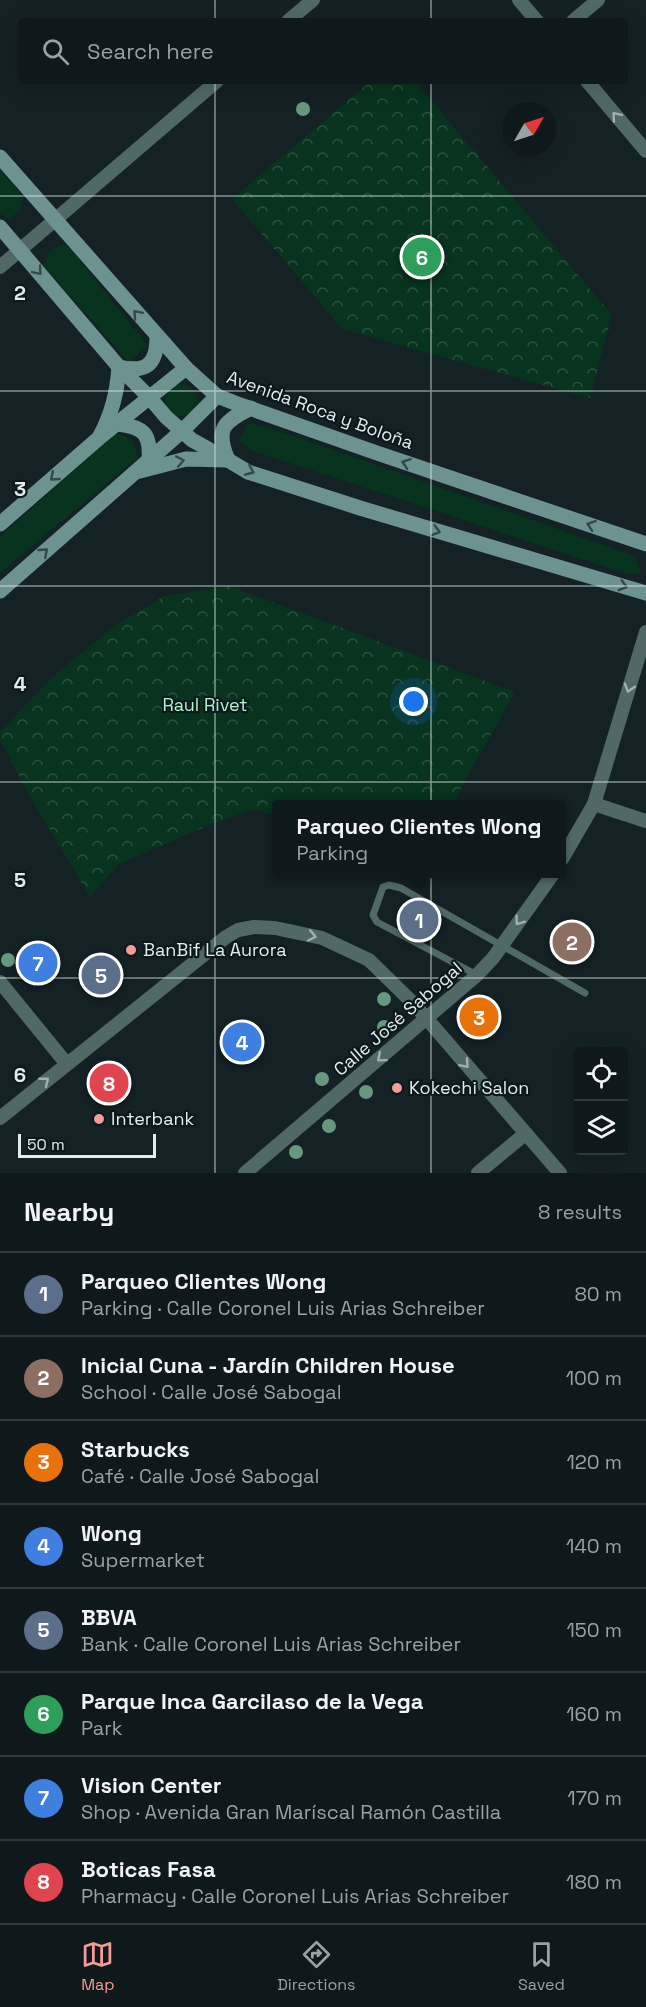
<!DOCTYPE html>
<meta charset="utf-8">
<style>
:root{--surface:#0f191c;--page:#182225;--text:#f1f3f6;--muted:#9ba0a3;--line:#2f383b;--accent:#f59b98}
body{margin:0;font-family:"Space Grotesk",sans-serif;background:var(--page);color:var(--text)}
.controls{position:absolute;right:18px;bottom:18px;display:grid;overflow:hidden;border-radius:6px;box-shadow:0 6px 24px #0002}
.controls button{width:54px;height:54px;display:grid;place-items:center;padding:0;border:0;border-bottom:2px solid var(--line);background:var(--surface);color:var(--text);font:30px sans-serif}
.compass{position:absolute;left:502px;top:102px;width:54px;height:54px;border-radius:50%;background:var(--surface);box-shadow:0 6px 24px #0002;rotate:51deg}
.scale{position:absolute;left:18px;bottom:15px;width:138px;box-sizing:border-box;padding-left:6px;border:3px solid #e3ebee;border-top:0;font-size:16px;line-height:21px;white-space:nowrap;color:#e3ebee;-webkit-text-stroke:4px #0b181c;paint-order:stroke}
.you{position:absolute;left:414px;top:702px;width:21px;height:21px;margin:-15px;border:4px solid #fff;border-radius:50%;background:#1a73e8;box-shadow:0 0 0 9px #1a73e833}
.badge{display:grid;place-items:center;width:39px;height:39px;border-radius:50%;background:var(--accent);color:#fff;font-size:20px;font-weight:700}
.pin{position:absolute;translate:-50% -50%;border:3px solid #fff;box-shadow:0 2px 6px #0006}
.popup{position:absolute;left:272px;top:800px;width:294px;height:78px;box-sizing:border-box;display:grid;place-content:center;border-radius:6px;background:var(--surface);filter:drop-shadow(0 2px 4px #0005);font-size:20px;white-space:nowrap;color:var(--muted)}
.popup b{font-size:22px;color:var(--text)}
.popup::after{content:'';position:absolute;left:50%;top:100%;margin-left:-12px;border:12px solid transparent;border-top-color:var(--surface)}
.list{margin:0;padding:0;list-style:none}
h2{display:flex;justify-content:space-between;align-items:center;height:78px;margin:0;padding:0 24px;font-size:26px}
h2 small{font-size:20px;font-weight:400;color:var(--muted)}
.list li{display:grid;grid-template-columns:39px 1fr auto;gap:18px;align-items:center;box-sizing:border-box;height:84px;padding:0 24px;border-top:2px solid var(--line)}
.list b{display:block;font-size:22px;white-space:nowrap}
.list p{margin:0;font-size:20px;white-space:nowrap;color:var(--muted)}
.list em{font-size:20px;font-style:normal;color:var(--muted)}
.icon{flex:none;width:33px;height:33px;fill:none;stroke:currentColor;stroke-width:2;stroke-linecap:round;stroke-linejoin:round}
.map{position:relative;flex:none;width:646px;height:1173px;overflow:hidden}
.search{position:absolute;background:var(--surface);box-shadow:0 6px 24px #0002;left:18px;right:18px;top:18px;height:66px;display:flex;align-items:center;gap:15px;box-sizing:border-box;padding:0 21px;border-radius:6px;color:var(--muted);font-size:22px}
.sheet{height:750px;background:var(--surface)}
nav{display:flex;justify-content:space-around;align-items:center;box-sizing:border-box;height:84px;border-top:2px solid var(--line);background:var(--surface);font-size:16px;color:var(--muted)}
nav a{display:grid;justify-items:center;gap:3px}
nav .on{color:var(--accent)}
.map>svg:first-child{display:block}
.grass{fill:#07331f}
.park{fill:url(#park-crowns)}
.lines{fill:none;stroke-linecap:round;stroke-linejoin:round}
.service{stroke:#506967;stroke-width:7}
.minor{stroke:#506967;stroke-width:14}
.secondary{stroke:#6c9390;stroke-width:15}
.tree{fill:#689780}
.oneway{stroke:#a1b0b1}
.oneway2{stroke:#32494a}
.grid{fill:none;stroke:#e3ebee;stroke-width:1.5;stroke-opacity:0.55}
.poi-dot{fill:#f59b98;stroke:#0b181c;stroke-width:2}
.labels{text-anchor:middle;stroke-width:4.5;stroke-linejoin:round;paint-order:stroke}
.street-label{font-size:18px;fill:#e3ebee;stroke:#0b181c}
.park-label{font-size:18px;fill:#adf7cb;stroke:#0b181c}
.poi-label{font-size:18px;fill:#e3ebee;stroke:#0b181c;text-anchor:start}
.grid-label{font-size:20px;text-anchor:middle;font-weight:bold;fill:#e3ebee;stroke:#0b181c;stroke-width:4.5;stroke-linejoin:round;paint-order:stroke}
</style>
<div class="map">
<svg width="646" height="1173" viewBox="0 0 646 1173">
<defs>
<pattern id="park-crowns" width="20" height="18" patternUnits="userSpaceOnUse" patternTransform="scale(1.5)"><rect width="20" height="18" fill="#07331f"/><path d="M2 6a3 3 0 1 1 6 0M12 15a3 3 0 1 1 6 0" fill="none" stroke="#2b5140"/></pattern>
</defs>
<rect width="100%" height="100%" fill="#142125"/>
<!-- grass -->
<g class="grass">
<path d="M 0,170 L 21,194 L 22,208 L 10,219 L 0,214 Z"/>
<path d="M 64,244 L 72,251 L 148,346 L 129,362 L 44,266 C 48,252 50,249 64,244 Z"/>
<circle cx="181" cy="400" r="16"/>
<path d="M 247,423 L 274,429 L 635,556 L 641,574 L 627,574 L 250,450 L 239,440 Z"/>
<path d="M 114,434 C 129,433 137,444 137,458 L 0,573 L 0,537 Z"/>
</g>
<!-- park -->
<g class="park">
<path d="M 371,81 L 415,81 L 612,315 L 590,398 L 342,329 L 232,199 Z"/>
<path d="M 229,586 L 515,692 L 452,804 L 276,804 L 276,816 L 255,809 L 214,823 L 119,864 L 90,897 L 26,790 L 0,739 L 0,732 L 53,676 L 116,625 L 165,596 Z"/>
</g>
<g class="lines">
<!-- service -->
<path class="service" d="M 477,975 L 377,922 L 373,915 L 383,887 L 389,885 L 401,888 L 585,993"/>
<!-- minor -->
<g class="minor">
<path d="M 519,0 L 537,21"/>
<path d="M 288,21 L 313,0"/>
<path d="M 573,21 L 598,0"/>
<path d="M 587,81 L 646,151"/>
<path d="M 0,267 L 217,81"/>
<path d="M 594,804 L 646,821"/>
<path d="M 562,859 L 594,804 L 646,632"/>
<path d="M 0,982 L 66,1063"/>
<path d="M 0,1118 L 226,937 L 238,930 L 254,927 L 275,928 L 322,938 L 369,960 L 414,1004 L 560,1173"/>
<path d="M 245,1173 L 477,975 L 493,958 L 553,874"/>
<path d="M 478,1173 L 525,1134"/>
</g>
<!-- secondary -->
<g class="secondary">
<path d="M 0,157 L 186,368 L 217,396 L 235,403 L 377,453 L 646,544"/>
<path d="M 0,227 L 119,367 L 150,398 L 166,417 L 192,440 L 228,460 L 248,472 L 360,508 L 646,593"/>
<path d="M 118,424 C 144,427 151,434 149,461"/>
<path d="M 100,436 C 112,413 117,393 119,367 C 146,373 157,365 157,336"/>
<path d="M 140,471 L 186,459 L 228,460 C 215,429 223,422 251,408"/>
<path d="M 0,524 L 99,438 L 186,368"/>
<path d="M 0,591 L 182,431 L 217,396"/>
</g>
</g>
<!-- trees -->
<g class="tree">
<circle cx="303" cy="109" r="7"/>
<circle cx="8" cy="960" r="7"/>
<circle cx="384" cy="999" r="7"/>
<circle cx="384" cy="1027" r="7"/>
<circle cx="322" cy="1079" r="7"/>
<circle cx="366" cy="1092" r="7"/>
<circle cx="329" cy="1126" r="7"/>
<circle cx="296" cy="1152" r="7"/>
</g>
<!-- one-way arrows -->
<defs><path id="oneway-chevron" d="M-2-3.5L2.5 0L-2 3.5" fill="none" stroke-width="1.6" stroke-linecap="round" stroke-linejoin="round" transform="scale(1.5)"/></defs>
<g class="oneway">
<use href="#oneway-chevron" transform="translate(616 116) rotate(-130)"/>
<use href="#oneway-chevron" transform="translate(629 688) rotate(107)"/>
<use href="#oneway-chevron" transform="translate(519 921) rotate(126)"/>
<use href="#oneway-chevron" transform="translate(312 936) rotate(12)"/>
<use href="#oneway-chevron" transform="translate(381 1058) rotate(140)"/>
<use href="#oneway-chevron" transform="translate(465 1064) rotate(49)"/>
<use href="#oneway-chevron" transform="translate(45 1081) rotate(-39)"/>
</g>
<g class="oneway2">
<use href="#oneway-chevron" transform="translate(38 271) rotate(50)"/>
<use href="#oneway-chevron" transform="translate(137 314) rotate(-131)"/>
<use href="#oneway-chevron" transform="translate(180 461) rotate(-11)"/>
<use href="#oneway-chevron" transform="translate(406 463) rotate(-161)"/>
<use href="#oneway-chevron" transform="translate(250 471) rotate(23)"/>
<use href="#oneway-chevron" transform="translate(54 477) rotate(139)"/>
<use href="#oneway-chevron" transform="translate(591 525) rotate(-161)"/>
<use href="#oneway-chevron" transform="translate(436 531) rotate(16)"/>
<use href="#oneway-chevron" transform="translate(44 552) rotate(-41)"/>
<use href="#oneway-chevron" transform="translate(623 586) rotate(16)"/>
</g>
<!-- grid -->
<path class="grid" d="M 215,0 L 215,21M 431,0 L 431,21M 215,81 L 215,1173M 431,81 L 431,1173M 0,196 L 646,196M 0,391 L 646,391M 0,586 L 646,586M 0,782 L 646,782M 0,978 L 646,978"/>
<!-- markers -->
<g class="poi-dot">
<circle cx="131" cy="950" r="6"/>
<circle cx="397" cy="1088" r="6"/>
<circle cx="99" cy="1119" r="6"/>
</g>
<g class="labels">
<!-- street labels -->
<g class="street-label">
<text transform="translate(320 410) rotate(20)" y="6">Avenida Roca y Boloña</text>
<text transform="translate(398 1019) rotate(-41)" y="6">Calle José Sabogal</text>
</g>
<!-- park labels -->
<g class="park-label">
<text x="205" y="711">Raul Rivet</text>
</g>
<!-- poi labels -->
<g class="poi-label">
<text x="143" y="956">BanBif La Aurora</text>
<text x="409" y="1094">Kokechi Salon</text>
<text x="111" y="1125">Interbank</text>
</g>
</g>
<g class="grid-label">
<text x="20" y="300">2</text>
<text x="20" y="496">3</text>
<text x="20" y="691">4</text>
<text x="20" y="887">5</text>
<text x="20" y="1082">6</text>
</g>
</svg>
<div class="controls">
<button><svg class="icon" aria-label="locate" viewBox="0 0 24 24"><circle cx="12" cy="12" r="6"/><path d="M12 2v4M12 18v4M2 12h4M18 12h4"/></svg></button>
<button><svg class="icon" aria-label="layers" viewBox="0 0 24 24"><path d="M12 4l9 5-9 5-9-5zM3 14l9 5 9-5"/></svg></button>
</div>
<svg class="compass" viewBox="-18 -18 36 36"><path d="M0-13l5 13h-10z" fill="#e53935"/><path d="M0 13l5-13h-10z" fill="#9ba0a3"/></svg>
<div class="scale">50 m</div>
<div class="you"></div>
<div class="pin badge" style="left:419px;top:920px;background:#5c6f8a">1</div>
<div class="popup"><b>Parqueo Clientes Wong</b>Parking</div>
<div class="pin badge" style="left:572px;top:942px;background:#8d6e63">2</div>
<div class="pin badge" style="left:479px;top:1017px;background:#e8710a">3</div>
<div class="pin badge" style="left:242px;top:1042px;background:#3f7fe0">4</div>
<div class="pin badge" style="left:101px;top:975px;background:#5c6f8a">5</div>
<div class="pin badge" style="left:422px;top:257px;background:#2e9e5b">6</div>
<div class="pin badge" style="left:38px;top:963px;background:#3f7fe0">7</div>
<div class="pin badge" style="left:109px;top:1083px;background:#e0444e">8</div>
<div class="search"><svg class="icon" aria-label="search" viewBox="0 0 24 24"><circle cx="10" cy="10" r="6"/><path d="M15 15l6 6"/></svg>Search here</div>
</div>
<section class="sheet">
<h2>Nearby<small>8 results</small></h2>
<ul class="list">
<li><span class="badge" style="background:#5c6f8a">1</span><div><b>Parqueo Clientes Wong</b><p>Parking · Calle Coronel Luis Arias Schreiber</p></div><em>80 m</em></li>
<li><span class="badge" style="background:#8d6e63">2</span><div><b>Inicial Cuna - Jardín Children House</b><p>School · Calle José Sabogal</p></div><em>100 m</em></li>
<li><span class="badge" style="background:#e8710a">3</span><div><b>Starbucks</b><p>Café · Calle José Sabogal</p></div><em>120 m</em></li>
<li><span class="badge" style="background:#3f7fe0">4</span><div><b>Wong</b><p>Supermarket</p></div><em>140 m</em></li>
<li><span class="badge" style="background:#5c6f8a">5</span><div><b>BBVA</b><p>Bank · Calle Coronel Luis Arias Schreiber</p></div><em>150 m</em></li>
<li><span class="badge" style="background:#2e9e5b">6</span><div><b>Parque Inca Garcilaso de la Vega</b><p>Park</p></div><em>160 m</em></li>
<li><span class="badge" style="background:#3f7fe0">7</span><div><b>Vision Center</b><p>Shop · Avenida Gran Maríscal Ramón Castilla</p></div><em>170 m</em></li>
<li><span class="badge" style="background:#e0444e">8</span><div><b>Boticas Fasa</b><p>Pharmacy · Calle Coronel Luis Arias Schreiber</p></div><em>180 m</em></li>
</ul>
</section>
<nav>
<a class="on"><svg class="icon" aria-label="map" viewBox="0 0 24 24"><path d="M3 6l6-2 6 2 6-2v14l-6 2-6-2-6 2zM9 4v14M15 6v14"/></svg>Map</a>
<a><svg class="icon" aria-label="directions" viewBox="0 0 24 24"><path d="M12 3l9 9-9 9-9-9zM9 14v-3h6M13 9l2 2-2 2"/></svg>Directions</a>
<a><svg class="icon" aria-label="saved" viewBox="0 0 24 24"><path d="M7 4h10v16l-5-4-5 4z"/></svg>Saved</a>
</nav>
